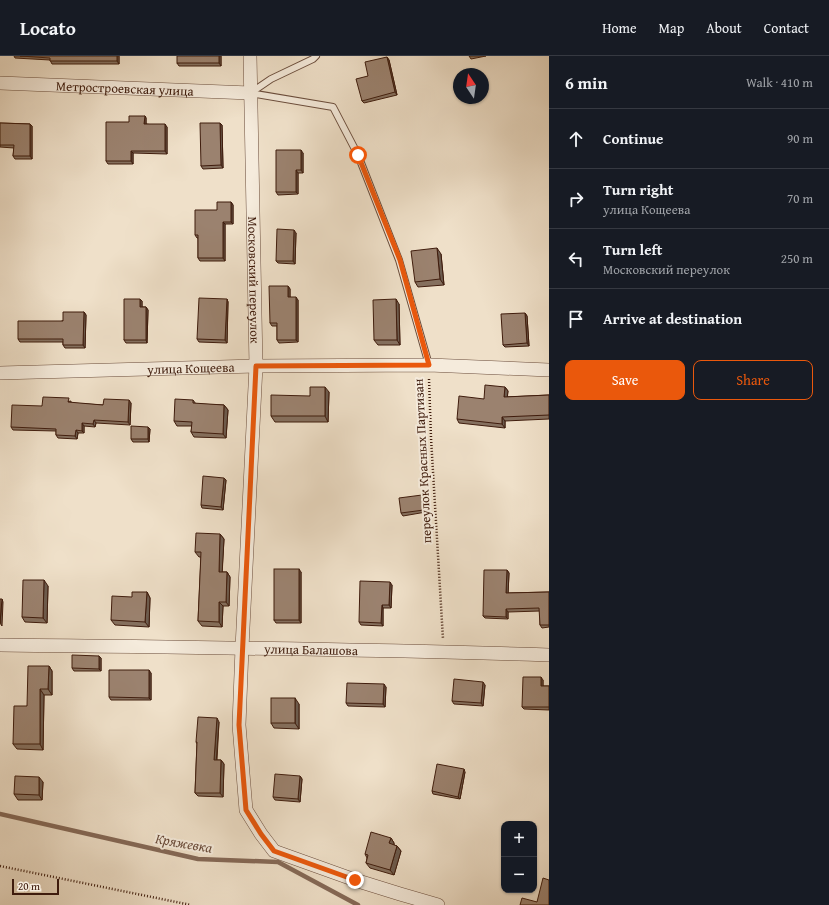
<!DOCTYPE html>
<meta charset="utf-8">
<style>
:root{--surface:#171b24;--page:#20242c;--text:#f1f3f6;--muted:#9ea1a6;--line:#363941;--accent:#ea580c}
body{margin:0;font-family:"Gentium Book Plus",serif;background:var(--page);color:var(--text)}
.controls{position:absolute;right:12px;bottom:12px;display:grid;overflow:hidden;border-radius:8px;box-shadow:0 1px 3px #0004}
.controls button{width:36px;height:36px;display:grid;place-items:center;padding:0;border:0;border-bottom:1px solid var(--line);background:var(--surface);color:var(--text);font:20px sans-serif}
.compass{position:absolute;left:453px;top:12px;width:36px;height:36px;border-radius:50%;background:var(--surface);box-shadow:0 1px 3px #0004;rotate:347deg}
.scale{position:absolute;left:12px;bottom:10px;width:47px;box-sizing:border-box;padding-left:4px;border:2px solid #3f1c0d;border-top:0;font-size:11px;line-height:14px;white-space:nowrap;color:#3f1c0d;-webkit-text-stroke:3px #f5ebdc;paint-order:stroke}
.stop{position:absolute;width:12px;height:12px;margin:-9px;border:3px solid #ea580c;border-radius:50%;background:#fff}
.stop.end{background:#ea580c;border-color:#fff;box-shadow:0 1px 4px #0008}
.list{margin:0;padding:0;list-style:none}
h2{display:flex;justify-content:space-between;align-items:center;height:52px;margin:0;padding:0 16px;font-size:17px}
h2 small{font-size:13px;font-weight:400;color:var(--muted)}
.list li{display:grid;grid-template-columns:26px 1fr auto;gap:12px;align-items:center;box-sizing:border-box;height:60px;padding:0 16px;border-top:1px solid var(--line)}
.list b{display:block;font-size:15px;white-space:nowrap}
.list p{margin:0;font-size:13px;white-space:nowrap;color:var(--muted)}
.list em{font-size:13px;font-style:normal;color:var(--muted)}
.actions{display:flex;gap:8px;padding:12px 16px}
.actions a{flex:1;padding:9px 0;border:1px solid var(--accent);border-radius:8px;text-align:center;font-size:14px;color:var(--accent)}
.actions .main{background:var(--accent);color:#fff}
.icon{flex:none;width:22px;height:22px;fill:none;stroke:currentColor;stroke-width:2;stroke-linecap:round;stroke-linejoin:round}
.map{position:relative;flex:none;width:549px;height:849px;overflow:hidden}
header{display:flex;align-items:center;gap:24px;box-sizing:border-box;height:56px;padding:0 20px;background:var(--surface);border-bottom:1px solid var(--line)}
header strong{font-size:19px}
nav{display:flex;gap:22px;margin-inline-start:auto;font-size:14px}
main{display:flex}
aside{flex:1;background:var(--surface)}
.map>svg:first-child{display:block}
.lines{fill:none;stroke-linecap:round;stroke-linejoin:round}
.stream{stroke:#856957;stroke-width:4.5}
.lane-casing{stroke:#6b4d3c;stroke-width:8}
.street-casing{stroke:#6b4d3c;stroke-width:14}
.path{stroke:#3f1c0d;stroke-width:2.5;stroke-dasharray:1 2;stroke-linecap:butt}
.lane{stroke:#f5ebdc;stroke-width:6}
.street{stroke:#f5ebdc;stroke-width:13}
.wall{fill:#85705f;stroke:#3f1c0d}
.shaded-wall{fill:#6c5b4e;stroke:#3f1c0d}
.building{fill:#9b826f;stroke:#3f1c0d}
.route{stroke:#ea580c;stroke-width:5}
.labels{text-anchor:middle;stroke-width:4;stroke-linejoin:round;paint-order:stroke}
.street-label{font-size:13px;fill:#3f1c0d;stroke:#f5ebdc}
.water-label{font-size:14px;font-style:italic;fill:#684938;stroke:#f5ebdc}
</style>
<header>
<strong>Locato</strong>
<nav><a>Home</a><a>Map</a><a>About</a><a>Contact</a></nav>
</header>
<main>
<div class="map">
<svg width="549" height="849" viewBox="0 0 549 849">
<rect width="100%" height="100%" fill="#efe0c9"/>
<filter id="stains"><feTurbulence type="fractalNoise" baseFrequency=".005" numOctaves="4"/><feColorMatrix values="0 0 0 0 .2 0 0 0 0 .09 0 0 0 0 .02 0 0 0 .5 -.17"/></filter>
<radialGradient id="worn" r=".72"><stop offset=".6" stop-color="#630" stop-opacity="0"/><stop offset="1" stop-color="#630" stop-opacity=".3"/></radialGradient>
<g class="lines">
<!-- stream -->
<path class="stream" d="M 0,758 L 198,803 L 278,806 L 358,849"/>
<!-- lane casing -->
<g class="lane-casing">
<g id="lane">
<path d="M 252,36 L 271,23 L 313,3 L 316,0"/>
<path d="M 250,37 L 333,51 L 358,99 L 399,204 L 429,309"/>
</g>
</g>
<!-- street casing -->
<g class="street-casing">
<g id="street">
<path id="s1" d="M 250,0 L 256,310 L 242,592 L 239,669 L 246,754 L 261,778 L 274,795 L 355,824 L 400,838 L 438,849"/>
<path id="s2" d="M 0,27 L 250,37"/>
<path id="s3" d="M 0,317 L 256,310 L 429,309 L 549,314"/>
<path id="s4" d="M 0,589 C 183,591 366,593 549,599"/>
</g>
</g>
<!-- path -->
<g class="path">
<path d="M 429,323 L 431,382 L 443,583"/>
<path d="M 0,810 L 191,849"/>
</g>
<!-- lane -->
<use href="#lane" class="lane"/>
<!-- street -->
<use href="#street" class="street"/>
</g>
<!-- wall -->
<g class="wall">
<path d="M 14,0 L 119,0 L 119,8 L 52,8 L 50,4 L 15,2 Z"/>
<path d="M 221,0 L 221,10 L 179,10 L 177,7 Z"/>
<path d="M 469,0 L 486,0 L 471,3 Z"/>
<path d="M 387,1 L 389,4 L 397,39 L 364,47 L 362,45 L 368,20 Z"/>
<path d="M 145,60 L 146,62 L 146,68 L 167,71 L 167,98 L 133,97 L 133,108 L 108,108 L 106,105 L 129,66 Z"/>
<path d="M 0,67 L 30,68 L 32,70 L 32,103 L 15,103 L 13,100 L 14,92 L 0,91 Z"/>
<path d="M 220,67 L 222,69 L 223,112 L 203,113 L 201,110 Z"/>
<path d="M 303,97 L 303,117 L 298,117 L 298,138 L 278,139 L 276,136 Z"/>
<path d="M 231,146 L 233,149 L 233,168 L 225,168 L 225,205 L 200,205 L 198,202 L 198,182 L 197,182 L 195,179 L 217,154 Z"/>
<path d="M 296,177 L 295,208 L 278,207 L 276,205 Z"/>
<path d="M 441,198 L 444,229 L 418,231 L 415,226 Z"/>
<path d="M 288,230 L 290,233 L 290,241 L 298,244 L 298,286 L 279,287 L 277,284 L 277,270 L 272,270 L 270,267 Z"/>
<path d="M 140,243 L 142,245 L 142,251 L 146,251 L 148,254 L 147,287 L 126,287 L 124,284 Z"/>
<path d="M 227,243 L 228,246 L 227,287 L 199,286 L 197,283 Z"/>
<path d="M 399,248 L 400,289 L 378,289 L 374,284 Z"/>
<path d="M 84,256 L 86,259 L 85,292 L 65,292 L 63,289 L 63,286 L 20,286 L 18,283 Z"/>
<path d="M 525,257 L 527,260 L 529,290 L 505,291 L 503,289 Z"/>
<path d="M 505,331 L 508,335 L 507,341 L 549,339 L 549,363 L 505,365 L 505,372 L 459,367 L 457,363 L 484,343 Z"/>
<path d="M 329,336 L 328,366 L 275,366 L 271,360 L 310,340 Z"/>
<path d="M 193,344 L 196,348 L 224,349 L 228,354 L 226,382 L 194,381 L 191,376 L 192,370 L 177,370 L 174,365 Z"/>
<path d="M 71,345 L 71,347 L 103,349 L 131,347 L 130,369 L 96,367 L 95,371 L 84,370 L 84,377 L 78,377 L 77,383 L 58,382 L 56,379 L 56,375 L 13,374 L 11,371 L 42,350 Z"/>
<path d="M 148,371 L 150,373 L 149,386 L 133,386 L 131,383 Z"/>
<path d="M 226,424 L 223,454 L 202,452 L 201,449 Z"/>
<path d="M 422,439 L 424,442 L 426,456 L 403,460 L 401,457 Z"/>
<path d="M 220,478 L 224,483 L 222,516 L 227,516 L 230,521 L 229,550 L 223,550 L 222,571 L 202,570 L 198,565 L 201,501 L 199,501 L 195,496 Z"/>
<path d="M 507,514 L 509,517 L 508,537 L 549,536 L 549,571 L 542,572 L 540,569 L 540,555 L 508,556 L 508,563 L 485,562 L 483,560 Z"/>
<path d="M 301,516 L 301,567 L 276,567 L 274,564 Z"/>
<path d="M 392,529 L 391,552 L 383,552 L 383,570 L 361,569 L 359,566 Z"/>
<path d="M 48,530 L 47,567 L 25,566 L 22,561 Z"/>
<path d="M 147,536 L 150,542 L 149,571 L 115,569 L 111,564 L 132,541 Z"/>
<path d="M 99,600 L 101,602 L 101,615 L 74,615 L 72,612 Z"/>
<path d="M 49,610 L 52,615 L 52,639 L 44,639 L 43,694 L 17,693 L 13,688 L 27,650 Z"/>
<path d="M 151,617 L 151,644 L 111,644 L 109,641 Z"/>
<path d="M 543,624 L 543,630 L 549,630 L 549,654 L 524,653 L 522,651 Z"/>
<path d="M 485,629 L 483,650 L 454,648 L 452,645 Z"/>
<path d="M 386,631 L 385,651 L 348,650 L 346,647 Z"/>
<path d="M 299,648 L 299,673 L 274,672 L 271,667 Z"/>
<path d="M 219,666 L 217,704 L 221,704 L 224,708 L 223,741 L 198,740 L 195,737 L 197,688 L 196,686 Z"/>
<path d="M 465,716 L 460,743 L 433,738 L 432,735 Z"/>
<path d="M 300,720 L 302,723 L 300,746 L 275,744 L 273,741 Z"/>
<path d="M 43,726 L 42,744 L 18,744 L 14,738 Z"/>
<path d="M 391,782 L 394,787 L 394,789 L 397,790 L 401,795 L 394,819 L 370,812 L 366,807 L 367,802 L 365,798 Z"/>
</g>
<!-- shaded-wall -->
<g class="shaded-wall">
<path d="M 117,0 L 119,0 L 119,8 L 117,5 Z"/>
<path d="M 219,0 L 221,0 L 221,10 L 219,7 Z"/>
<path d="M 387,1 L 389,4 L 397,39 L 395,36 Z"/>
<path d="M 145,60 L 146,62 L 146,71 L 144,68 Z"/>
<path d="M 220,67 L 222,69 L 223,112 L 221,109 Z"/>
<path d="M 30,68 L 32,70 L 32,103 L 30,100 Z"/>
<path d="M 165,68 L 167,71 L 167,98 L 165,95 Z"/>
<path d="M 301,94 L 303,97 L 303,117 L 301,114 Z"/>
<path d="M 131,95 L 133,97 L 133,108 L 131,105 Z"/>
<path d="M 296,114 L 298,117 L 298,138 L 296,136 Z"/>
<path d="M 231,146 L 233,149 L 233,168 L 231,166 Z"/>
<path d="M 223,166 L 225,168 L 225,205 L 223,202 Z"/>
<path d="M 294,174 L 296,177 L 295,208 L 293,205 Z"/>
<path d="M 437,192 L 441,198 L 444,229 L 440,223 Z"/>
<path d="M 288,230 L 290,233 L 290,244 L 288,241 Z"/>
<path d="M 296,241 L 298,244 L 298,286 L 296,284 Z"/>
<path d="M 140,243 L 142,245 L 142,254 L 140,251 Z"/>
<path d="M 227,243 L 228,246 L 227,287 L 225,284 Z"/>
<path d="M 396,243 L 399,248 L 400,289 L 397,284 Z"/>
<path d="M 146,251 L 148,254 L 147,287 L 146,284 Z"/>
<path d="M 84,256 L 86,259 L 85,292 L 83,289 Z"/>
<path d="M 525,257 L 527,260 L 529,290 L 527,287 Z"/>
<path d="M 325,331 L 329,336 L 328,366 L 325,360 Z"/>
<path d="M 505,331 L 508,335 L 507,345 L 504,341 Z"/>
<path d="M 129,344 L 131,347 L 130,369 L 128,366 Z"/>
<path d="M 224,349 L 228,354 L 226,382 L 223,378 Z"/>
<path d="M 502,361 L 505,365 L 505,372 L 502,368 Z"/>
<path d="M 94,364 L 96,367 L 95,371 L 93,368 Z"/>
<path d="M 82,367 L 84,370 L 84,377 L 82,375 Z"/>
<path d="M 148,371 L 150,373 L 149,386 L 148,383 Z"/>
<path d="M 76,374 L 78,377 L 77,383 L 75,380 Z"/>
<path d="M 224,422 L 226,424 L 223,454 L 221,451 Z"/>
<path d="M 422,439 L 424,442 L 426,456 L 424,454 Z"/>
<path d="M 220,478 L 224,483 L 222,520 L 219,516 Z"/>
<path d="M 299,513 L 301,516 L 301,567 L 299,564 Z"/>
<path d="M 507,514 L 509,517 L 508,539 L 506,537 Z"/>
<path d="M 227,516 L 230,521 L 229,550 L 226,546 Z"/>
<path d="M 44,524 L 48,530 L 47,567 L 43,562 Z"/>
<path d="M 390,526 L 392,529 L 391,552 L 389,549 Z"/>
<path d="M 147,536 L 150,542 L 149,571 L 145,566 Z"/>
<path d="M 2,543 L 3,546 L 2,570 L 0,567 Z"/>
<path d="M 219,546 L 223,550 L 222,571 L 219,566 Z"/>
<path d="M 382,549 L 383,552 L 383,570 L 381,567 Z"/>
<path d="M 506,553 L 508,556 L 508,563 L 506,561 Z"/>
<path d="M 99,600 L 101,602 L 101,615 L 99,613 Z"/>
<path d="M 49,610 L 52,615 L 52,639 L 48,633 Z"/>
<path d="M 149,614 L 151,617 L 151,644 L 149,642 Z"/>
<path d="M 541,621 L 543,624 L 543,633 L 541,630 Z"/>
<path d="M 483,626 L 485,629 L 483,650 L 481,647 Z"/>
<path d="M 384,628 L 386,631 L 385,651 L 383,648 Z"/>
<path d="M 40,633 L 44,639 L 43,694 L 40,688 Z"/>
<path d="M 295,642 L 299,648 L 299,673 L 295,667 Z"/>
<path d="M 217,662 L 219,666 L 216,708 L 214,704 Z"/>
<path d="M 221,704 L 224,708 L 223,741 L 220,737 Z"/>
<path d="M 464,713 L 465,716 L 460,743 L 458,741 Z"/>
<path d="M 300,720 L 302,723 L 300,746 L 298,743 Z"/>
<path d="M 39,721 L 43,726 L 42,744 L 39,739 Z"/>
<path d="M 391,782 L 394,787 L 393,793 L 389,787 Z"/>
<path d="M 397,790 L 401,795 L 394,819 L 390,814 Z"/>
</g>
<!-- building -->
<g class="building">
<path d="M 20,0 L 117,0 L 117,5 L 50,5 L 50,2 Z"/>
<rect x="177" y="0" width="42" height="7"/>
<path d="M 387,1 L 395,36 L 362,45 L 356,23 L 368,20 L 365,6 Z"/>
<path d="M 129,60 L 145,60 L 144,68 L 165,68 L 165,95 L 131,95 L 131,105 L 106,105 L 106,66 L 129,66 Z"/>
<path d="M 0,67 L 30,68 L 30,100 L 13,100 L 14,89 L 0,89 Z"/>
<path d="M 200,67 L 220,67 L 221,109 L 201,110 Z"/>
<path d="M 276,94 L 301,94 L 301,114 L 296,114 L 296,136 L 276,136 Z"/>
<path d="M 217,146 L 231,146 L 231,166 L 223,166 L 223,202 L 198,202 L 198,179 L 195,179 L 195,154 L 217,154 Z"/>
<path d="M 277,173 L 294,174 L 293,205 L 276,205 Z"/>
<path d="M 437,192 L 440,223 L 415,226 L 411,195 Z"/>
<path d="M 269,230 L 288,230 L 288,241 L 296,241 L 296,284 L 277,284 L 277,267 L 270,267 Z"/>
<path d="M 199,242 L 227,243 L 225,284 L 197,283 Z"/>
<path d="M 124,243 L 140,243 L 140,251 L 146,251 L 146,284 L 124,284 Z"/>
<path d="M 396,243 L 397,284 L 374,284 L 373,244 Z"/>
<path d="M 63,256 L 84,256 L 83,289 L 63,289 L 63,283 L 18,283 L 18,265 L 63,265 Z"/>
<path d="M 525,257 L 527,287 L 503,289 L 501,258 Z"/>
<path d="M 485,329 L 505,331 L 504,341 L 549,339 L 549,359 L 502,361 L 502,368 L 457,363 L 459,340 L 484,343 Z"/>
<path d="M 310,331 L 325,331 L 325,360 L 271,360 L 271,339 L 310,340 Z"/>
<path d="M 43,341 L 69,342 L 68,346 L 103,349 L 104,343 L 129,344 L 128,366 L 94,364 L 93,368 L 82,367 L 82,375 L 76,374 L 75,380 L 56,379 L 56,373 L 11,371 L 12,349 L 42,350 Z"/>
<path d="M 175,343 L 193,344 L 193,347 L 224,349 L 223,378 L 191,376 L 192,366 L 174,365 Z"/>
<path d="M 131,370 L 148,371 L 148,383 L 131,383 Z"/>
<path d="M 203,420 L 224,422 L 221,451 L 201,449 Z"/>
<path d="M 422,439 L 424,454 L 401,457 L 399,442 Z"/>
<path d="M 196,477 L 220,478 L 219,516 L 227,516 L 226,546 L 219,546 L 219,566 L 198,565 L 201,496 L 195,496 Z"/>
<rect x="274" y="513" width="25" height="51"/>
<path d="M 484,514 L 507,514 L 506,537 L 549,536 L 549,569 L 540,569 L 539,552 L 506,553 L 506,561 L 483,560 Z"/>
<path d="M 23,524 L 44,524 L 43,562 L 22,561 Z"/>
<path d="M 360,525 L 390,526 L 389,549 L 382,549 L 381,567 L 359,566 Z"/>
<path d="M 132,536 L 147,536 L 145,566 L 111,564 L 112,540 L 132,541 Z"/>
<path d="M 0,543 L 2,543 L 0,567 Z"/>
<path d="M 72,599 L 99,600 L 99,613 L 72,612 Z"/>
<path d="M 28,610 L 49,610 L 48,633 L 40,633 L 40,688 L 13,688 L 14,650 L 27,650 Z"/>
<path d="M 109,614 L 149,614 L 149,642 L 109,641 Z"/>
<path d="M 523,621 L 541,621 L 541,630 L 549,630 L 549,651 L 522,651 Z"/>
<path d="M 454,623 L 483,626 L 481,647 L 452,645 Z"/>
<path d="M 347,627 L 384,628 L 383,648 L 346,647 Z"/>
<rect x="271" y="642" width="24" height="25"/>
<path d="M 198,661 L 217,662 L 214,704 L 221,704 L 220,737 L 195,737 L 197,686 L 196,686 Z"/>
<path d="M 437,708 L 464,713 L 458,741 L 432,735 Z"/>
<path d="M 275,718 L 300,720 L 298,743 L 273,741 Z"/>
<path d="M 15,720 L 39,721 L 39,739 L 14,738 Z"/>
<path d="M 371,776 L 391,782 L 389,787 L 397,790 L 390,814 L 366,807 L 368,799 L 365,798 Z"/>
<path d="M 543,822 L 549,824 L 549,849 L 520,849 L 522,842 L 537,846 Z"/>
</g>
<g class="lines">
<!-- route -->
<path class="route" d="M 355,824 L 274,795 L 261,778 L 246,754 L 239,669 L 256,310 L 429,309 L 400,204 L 358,99"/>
</g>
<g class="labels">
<!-- street labels -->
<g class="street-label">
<text dy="5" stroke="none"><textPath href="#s2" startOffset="125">Метростроевская улица</textPath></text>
<text dy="5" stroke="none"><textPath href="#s1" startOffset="224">Московский переулок</textPath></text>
<text dy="5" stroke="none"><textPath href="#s3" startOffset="191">улица Кощеева</textPath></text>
<text transform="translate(422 405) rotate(-93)" y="5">переулок Красных Партизан</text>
<text dy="5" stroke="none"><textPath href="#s4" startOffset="311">улица Балашова</textPath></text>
</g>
<!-- water labels -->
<g class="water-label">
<text transform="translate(184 787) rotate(10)" y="5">Кряжевка</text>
</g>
</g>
<rect width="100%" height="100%" filter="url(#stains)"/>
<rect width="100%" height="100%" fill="url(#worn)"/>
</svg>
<div class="controls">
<button>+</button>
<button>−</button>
</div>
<svg class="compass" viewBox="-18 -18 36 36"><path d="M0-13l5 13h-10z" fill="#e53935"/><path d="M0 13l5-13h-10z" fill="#9ea1a6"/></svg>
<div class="scale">20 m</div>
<div class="stop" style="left:358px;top:99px"></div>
<div class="stop end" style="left:355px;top:824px"></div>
</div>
<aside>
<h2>6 min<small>Walk · 410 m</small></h2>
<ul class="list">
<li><svg class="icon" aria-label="ahead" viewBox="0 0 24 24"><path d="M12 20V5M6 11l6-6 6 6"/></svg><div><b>Continue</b></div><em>90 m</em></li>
<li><svg class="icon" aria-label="right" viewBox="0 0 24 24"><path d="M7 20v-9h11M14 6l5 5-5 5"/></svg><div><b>Turn right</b><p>улица Кощеева</p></div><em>70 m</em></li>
<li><svg class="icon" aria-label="left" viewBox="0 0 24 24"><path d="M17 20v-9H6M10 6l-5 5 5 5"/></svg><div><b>Turn left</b><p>Московский переулок</p></div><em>250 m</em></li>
<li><svg class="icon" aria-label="arrive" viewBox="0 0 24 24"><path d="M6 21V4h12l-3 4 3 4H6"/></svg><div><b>Arrive at destination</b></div></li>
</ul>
<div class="actions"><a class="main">Save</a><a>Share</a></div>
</aside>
</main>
